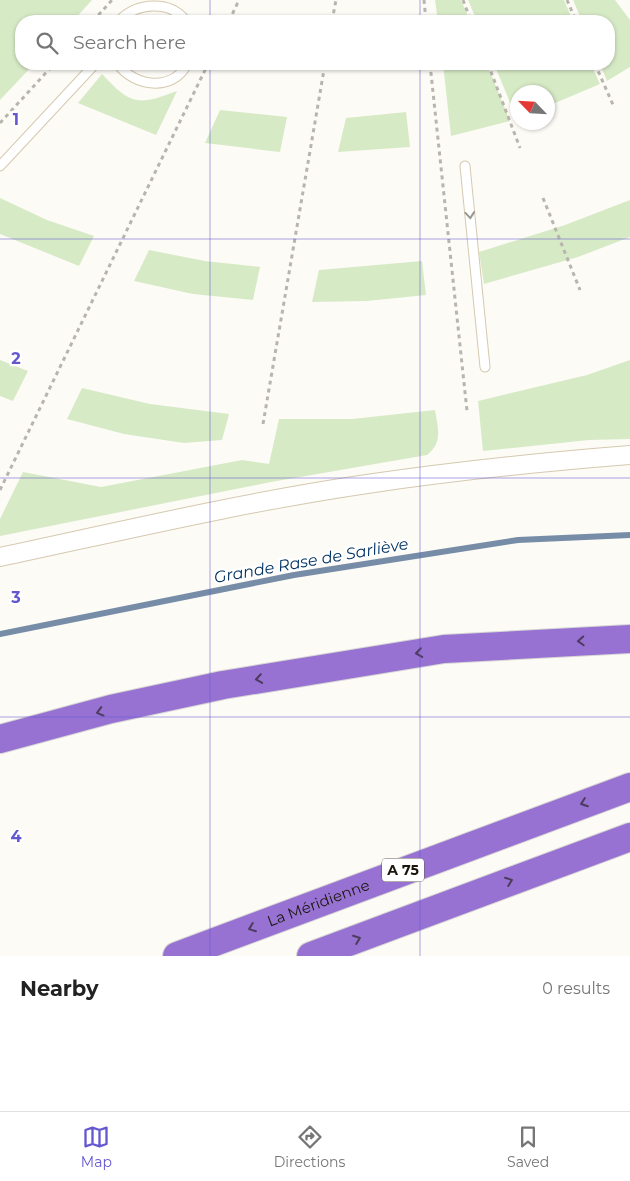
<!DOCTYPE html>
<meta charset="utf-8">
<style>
:root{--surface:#fff;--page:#f6f6f6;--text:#222;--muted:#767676;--line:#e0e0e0;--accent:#6458d1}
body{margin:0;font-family:Montserrat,sans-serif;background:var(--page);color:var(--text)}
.compass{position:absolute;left:510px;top:85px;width:45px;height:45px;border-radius:50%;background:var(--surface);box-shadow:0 1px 4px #0004;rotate:295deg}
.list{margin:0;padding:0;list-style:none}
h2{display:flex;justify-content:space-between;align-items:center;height:65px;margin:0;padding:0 20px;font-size:21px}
h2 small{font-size:16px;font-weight:400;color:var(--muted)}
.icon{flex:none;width:28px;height:28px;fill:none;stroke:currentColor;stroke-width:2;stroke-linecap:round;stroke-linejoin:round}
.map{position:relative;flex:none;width:630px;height:956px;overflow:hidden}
.search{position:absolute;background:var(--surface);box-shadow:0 1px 4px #0004;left:15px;right:15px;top:15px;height:55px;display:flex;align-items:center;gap:12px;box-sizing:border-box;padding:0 18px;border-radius:20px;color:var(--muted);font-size:19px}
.sheet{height:155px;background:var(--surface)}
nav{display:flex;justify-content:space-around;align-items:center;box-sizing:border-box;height:70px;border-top:1px solid var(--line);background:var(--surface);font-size:14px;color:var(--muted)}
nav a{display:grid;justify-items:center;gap:2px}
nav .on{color:var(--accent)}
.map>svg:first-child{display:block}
.green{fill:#d7eac6}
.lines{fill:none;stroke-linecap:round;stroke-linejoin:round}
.stream{stroke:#778da7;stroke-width:6}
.lane-casing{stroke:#d5c9b0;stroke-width:11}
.street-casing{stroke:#d5c9b0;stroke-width:20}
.highway-casing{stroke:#d6d5d4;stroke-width:30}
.path{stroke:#b8b5af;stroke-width:3;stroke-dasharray:4 4;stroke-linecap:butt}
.lane{stroke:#fff;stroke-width:9}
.street{stroke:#fff;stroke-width:18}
.highway{stroke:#9772d3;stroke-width:28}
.oneway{stroke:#989793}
.oneway2{stroke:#4d3b5d}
.grid{fill:none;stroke:#6458d1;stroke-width:1;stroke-opacity:0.55}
.labels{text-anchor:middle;stroke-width:4.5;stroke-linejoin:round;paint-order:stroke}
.shield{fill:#fff;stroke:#5f5d56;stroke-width:1}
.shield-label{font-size:14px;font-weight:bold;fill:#1b170e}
.street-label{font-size:15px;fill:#1b170e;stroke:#fff}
.water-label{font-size:16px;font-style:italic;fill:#023262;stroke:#fff}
.grid-label{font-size:16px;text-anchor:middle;font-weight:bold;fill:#6458d1;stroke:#fff;stroke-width:4.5;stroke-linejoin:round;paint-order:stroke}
</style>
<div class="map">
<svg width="630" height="956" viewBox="0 0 630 956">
<rect width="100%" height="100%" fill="#fdfbf6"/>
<!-- green -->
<g class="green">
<path d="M 0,0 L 92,0 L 73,21 L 21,21 L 21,64 L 34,64 L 0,100 Z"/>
<path d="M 435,0 L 461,0 L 470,21 L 438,21 Z"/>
<path d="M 468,0 L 564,0 L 573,21 L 477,21 Z"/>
<path d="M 573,0 L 615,0 L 630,20 L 630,67 L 607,81 L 600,64 L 609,64 L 609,21 L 582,21 Z"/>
<path d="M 443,64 L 487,64 L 510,121 L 451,136 Z"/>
<path d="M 494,64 L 591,64 L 600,84 L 548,106 L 548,92 L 518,92 L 517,119 Z"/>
<path d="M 102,74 C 131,105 138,106 177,91 L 156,135 L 78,103 Z"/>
<path d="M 220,110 L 287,117 L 280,152 L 205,143 Z"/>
<path d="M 406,112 L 410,147 L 338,152 L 346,118 Z"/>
<path d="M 0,198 L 47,220 L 94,236 L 79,266 L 0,234 Z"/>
<path d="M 630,200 L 630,237 L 578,257 L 484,284 L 479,252 L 565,225 Z"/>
<path d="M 149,250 L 205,261 L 260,267 L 253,300 L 193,294 L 134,281 Z"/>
<path d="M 422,261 L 426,295 L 367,301 L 312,302 L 319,270 Z"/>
<path d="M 0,360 L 28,371 L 13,401 L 0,396 Z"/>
<path d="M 630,360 L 630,439 L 589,440 L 483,451 L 478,401 L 587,375 Z"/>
<path d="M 82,388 L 150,404 L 229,414 L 222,440 L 184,443 L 124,434 L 67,419 Z"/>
<path d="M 435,410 C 438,428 443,443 427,455 L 271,482 L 0,536 L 0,519 L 23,472 L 101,487 L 242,460 L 269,464 L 279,419 L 352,419 Z"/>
</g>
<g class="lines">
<!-- stream -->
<path class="stream" d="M 0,634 L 294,575 L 518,540 L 630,535"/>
<!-- lane casing -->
<g class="lane-casing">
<g id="lane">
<path d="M 119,21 C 137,2 170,0 186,21"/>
<path d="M 118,64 C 134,87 173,92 187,64"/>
<path d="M 0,166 L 95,64"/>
<path d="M 465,166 L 485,367"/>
</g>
</g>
<!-- street casing -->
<g class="street-casing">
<path id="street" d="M 0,557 C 122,531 244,502 367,484 C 454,471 542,462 630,455"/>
</g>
<!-- highway casing -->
<g class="highway-casing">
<g id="highway">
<path d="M 0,739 L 111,709 L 223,685 L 444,649 L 630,639"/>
<path id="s1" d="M 177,956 L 630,787"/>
<path d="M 311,956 L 630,837"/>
</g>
</g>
<!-- path -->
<g class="path">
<path d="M 424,0 L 426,21"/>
<path d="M 463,0 L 471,21"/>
<path d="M 567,0 L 576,21"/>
<path d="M 93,21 L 112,0"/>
<path d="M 229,21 L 239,0"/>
<path d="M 332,21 L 336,0"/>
<path d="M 430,64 L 467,411"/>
<path d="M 488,64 L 520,148"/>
<path d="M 595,64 L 614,107"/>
<path d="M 0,123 L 54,64"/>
<path d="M 543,198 L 580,290"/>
<path d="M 263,424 L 325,64"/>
<path d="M 0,490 L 208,64"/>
</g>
<!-- lane -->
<use href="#lane" class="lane"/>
<!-- street -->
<use href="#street" class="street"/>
<!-- highway -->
<use href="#highway" class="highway"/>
</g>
<!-- one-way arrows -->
<defs><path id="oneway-chevron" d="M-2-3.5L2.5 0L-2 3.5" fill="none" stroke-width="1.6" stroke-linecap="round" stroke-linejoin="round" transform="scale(1.25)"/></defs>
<use class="oneway" href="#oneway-chevron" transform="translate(470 215) rotate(85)"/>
<g class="oneway2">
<use href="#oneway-chevron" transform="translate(581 641) rotate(177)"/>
<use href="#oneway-chevron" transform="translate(419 653) rotate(171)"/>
<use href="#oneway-chevron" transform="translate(259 679) rotate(171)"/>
<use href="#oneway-chevron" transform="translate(100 712) rotate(165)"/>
<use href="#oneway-chevron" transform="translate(584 803) rotate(160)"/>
<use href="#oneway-chevron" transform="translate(509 881) rotate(-21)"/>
<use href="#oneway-chevron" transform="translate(252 928) rotate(159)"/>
<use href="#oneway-chevron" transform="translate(357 939) rotate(-21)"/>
</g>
<!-- grid -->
<path class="grid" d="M 210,0 L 210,21M 420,0 L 420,21M 210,64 L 210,956M 420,64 L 420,956M 0,239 L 630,239M 0,478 L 630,478M 0,717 L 630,717"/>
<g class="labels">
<!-- shield labels -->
<rect class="shield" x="382" y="858.5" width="42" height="23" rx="4"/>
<g class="shield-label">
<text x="403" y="875">A 75</text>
</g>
<!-- street labels -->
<g class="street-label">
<text dy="5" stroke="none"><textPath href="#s1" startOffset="151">La Méridienne</textPath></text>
</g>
<!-- water labels -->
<g class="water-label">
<text transform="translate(311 560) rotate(-10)" y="6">Grande Rase de Sarliève</text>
</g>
</g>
<g class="grid-label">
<text x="16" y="125">1</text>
<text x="16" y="364">2</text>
<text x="16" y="603">3</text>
<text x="16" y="842">4</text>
</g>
</svg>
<svg class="compass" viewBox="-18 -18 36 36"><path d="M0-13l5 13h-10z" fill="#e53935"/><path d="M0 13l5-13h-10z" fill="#767676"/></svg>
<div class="search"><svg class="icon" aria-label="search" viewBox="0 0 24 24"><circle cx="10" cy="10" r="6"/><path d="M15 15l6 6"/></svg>Search here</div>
</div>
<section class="sheet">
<h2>Nearby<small>0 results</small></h2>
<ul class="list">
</ul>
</section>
<nav>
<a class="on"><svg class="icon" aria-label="map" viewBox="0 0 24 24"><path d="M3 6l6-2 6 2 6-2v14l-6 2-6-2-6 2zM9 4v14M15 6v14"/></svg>Map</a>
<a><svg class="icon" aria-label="directions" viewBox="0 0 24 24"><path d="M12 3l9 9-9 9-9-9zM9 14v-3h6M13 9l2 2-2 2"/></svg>Directions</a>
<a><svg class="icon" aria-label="saved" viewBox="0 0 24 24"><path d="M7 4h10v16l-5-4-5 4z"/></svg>Saved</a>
</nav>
